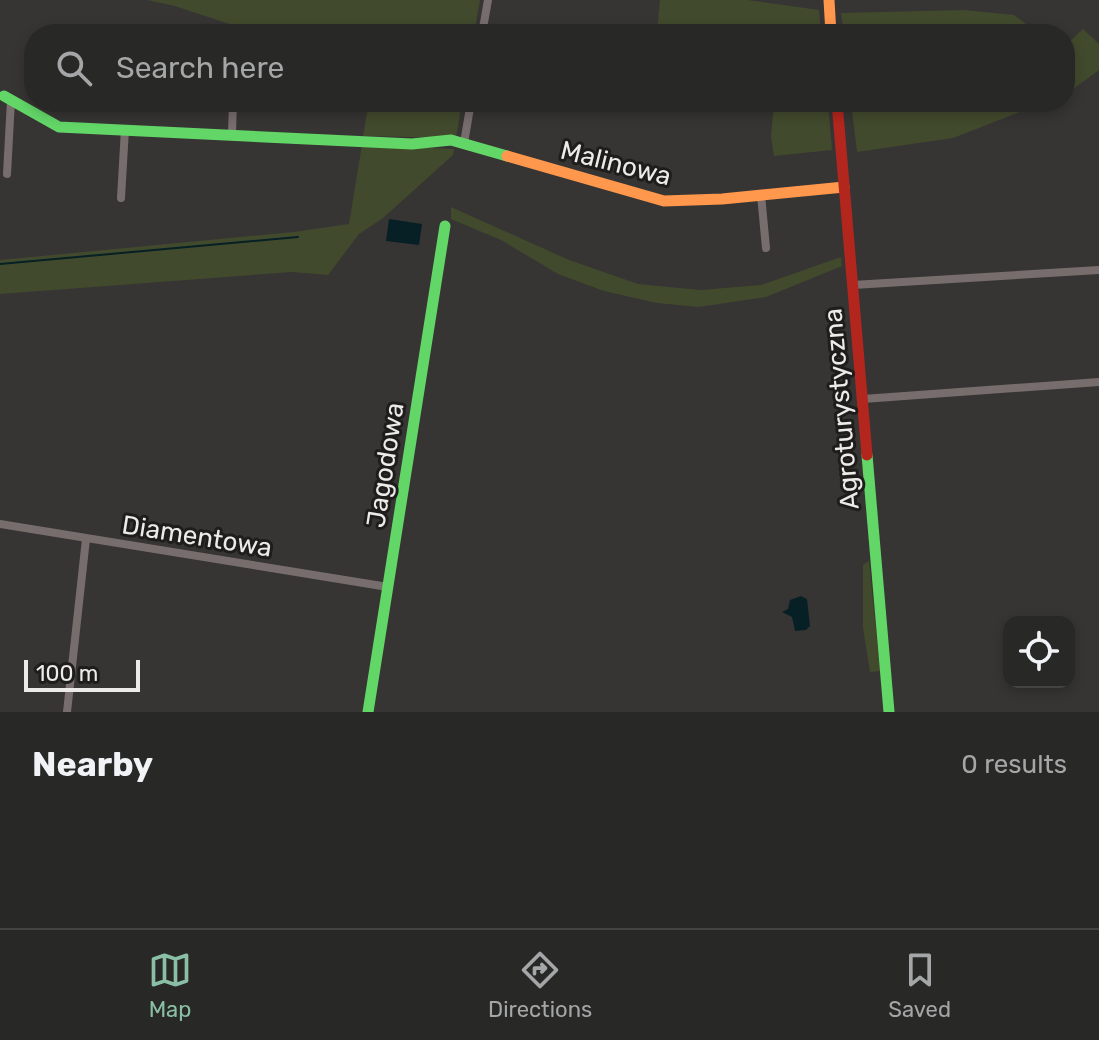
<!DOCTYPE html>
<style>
:root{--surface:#282826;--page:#30302e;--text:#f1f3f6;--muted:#a5a6a7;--line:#444443;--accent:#8abfa5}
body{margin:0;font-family:Rubik,sans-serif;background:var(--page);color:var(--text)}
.controls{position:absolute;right:24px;bottom:24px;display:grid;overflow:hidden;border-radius:16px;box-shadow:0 4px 12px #0003}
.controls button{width:72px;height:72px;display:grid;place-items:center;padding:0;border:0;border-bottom:2px solid var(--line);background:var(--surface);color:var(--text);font:40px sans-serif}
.scale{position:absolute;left:24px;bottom:20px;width:116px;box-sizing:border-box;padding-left:8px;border:4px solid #edebe9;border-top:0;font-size:22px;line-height:28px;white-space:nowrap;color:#edebe9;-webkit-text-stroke:6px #1e1d1b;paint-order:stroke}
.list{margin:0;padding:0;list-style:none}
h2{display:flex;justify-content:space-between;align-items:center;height:104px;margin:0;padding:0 32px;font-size:34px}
h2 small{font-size:26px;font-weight:400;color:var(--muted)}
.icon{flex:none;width:44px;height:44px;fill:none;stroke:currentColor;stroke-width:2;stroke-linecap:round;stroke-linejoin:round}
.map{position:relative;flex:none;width:1099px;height:712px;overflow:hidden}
.search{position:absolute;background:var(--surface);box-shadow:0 4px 12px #0003;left:24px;right:24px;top:24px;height:88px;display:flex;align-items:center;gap:20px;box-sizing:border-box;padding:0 28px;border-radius:32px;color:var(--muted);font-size:30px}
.sheet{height:216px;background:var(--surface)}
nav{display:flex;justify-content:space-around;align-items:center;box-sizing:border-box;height:112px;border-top:2px solid var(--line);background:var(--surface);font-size:22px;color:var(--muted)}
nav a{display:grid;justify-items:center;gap:4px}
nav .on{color:var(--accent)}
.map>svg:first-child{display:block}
.green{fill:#424a2d}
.water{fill:#062025}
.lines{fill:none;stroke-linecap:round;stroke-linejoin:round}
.stream{stroke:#062025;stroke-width:2}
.street{stroke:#786d6d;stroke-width:8}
.fast{stroke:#63d668;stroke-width:11}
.slow{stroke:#ff974d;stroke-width:11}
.jam{stroke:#b3261e;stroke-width:11}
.labels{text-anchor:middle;stroke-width:6;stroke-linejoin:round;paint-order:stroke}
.street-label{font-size:26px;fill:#edebe9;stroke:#1e1d1b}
</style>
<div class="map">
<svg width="1099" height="712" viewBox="0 0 1099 712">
<rect width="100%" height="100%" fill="#363533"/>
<!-- green -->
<g class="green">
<path d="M 147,0 L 480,0 L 474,34 L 260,34 L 175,6 Z"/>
<path d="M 660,0 L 748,0 L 819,10 L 821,34 L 657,34 Z"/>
<path d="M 964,10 L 1014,15 L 1039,34 L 844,34 L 841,13 Z"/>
<path d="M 1083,29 L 1099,44 L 1099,70 L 1065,95 L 1065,46 Z"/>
<path d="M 369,102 L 462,102 L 456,138 L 363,136 Z"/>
<path d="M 774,102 L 828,102 L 832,150 L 774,156 L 771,137 Z"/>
<path d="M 851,102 L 1046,102 L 953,138 L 857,152 Z"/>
<path d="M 362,145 L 454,149 L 453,155 L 383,218 L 359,234 L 328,275 L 292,272 L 0,294 L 0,260 L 294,232 L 349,224 Z"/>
<path d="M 451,207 L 569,260 L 638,284 L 700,290 L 761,285 L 841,257 L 842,266 L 766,297 L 699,307 L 657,303 L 604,291 L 558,274 L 501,240 L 451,219 Z"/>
<path d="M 869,561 L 880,671 L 870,672 L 863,628 L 863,565 Z"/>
</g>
<!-- water -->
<g class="water">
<path d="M 389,219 L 422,224 L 419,245 L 386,241 Z"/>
<path d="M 801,596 L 807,599 L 810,626 L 806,630 L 795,631 L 792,617 L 782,612 L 788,609 L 790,600 Z"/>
</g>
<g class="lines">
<!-- stream -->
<path class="stream" d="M 0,264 L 298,237"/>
<!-- street -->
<g class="street">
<path d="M 482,34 L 488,0"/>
<path d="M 232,134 L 233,102"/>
<path d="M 464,143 L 471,102"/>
<path d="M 7,174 L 11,100"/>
<path d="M 761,195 L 766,248"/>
<path d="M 121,198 L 125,129"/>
<path d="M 853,285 L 1099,270"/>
<path d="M 863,399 L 1099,382"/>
<path d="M 0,524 L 388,587"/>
<path d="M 67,712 L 86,539"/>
</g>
<!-- fast -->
<g class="fast">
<path d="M 4,96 L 59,127 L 412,144 L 451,140 L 507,156"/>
<path d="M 867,455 L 889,712"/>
<path d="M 368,712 L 445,226"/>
</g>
<!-- slow -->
<g class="slow">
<path d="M 829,0 L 831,34"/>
<path d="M 507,156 L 664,201 L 722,199 L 844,187"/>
</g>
<!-- jam -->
<path class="jam" d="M 837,102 L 867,455"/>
</g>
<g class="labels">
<!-- street labels -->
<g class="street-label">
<text transform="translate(616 163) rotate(14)" y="9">Malinowa</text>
<text transform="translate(841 409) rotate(-95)" y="9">Agroturystyczna</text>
<text transform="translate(385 465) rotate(-81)" y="9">Jagodowa</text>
<text transform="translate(197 536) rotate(9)" y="9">Diamentowa</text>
</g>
</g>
</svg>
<div class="controls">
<button><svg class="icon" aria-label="locate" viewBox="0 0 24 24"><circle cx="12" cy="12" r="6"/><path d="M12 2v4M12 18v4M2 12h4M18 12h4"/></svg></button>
</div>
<div class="scale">100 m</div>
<div class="search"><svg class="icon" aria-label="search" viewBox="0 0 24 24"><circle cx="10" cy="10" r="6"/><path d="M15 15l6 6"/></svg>Search here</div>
</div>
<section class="sheet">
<h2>Nearby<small>0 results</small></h2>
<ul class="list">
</ul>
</section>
<nav>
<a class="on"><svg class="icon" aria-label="map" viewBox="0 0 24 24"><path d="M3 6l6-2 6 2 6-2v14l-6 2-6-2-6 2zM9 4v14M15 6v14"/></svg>Map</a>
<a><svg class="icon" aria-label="directions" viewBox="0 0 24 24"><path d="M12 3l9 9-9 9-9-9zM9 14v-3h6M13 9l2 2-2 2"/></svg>Directions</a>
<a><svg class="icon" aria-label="saved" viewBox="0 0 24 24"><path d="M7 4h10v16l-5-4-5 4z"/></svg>Saved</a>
</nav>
